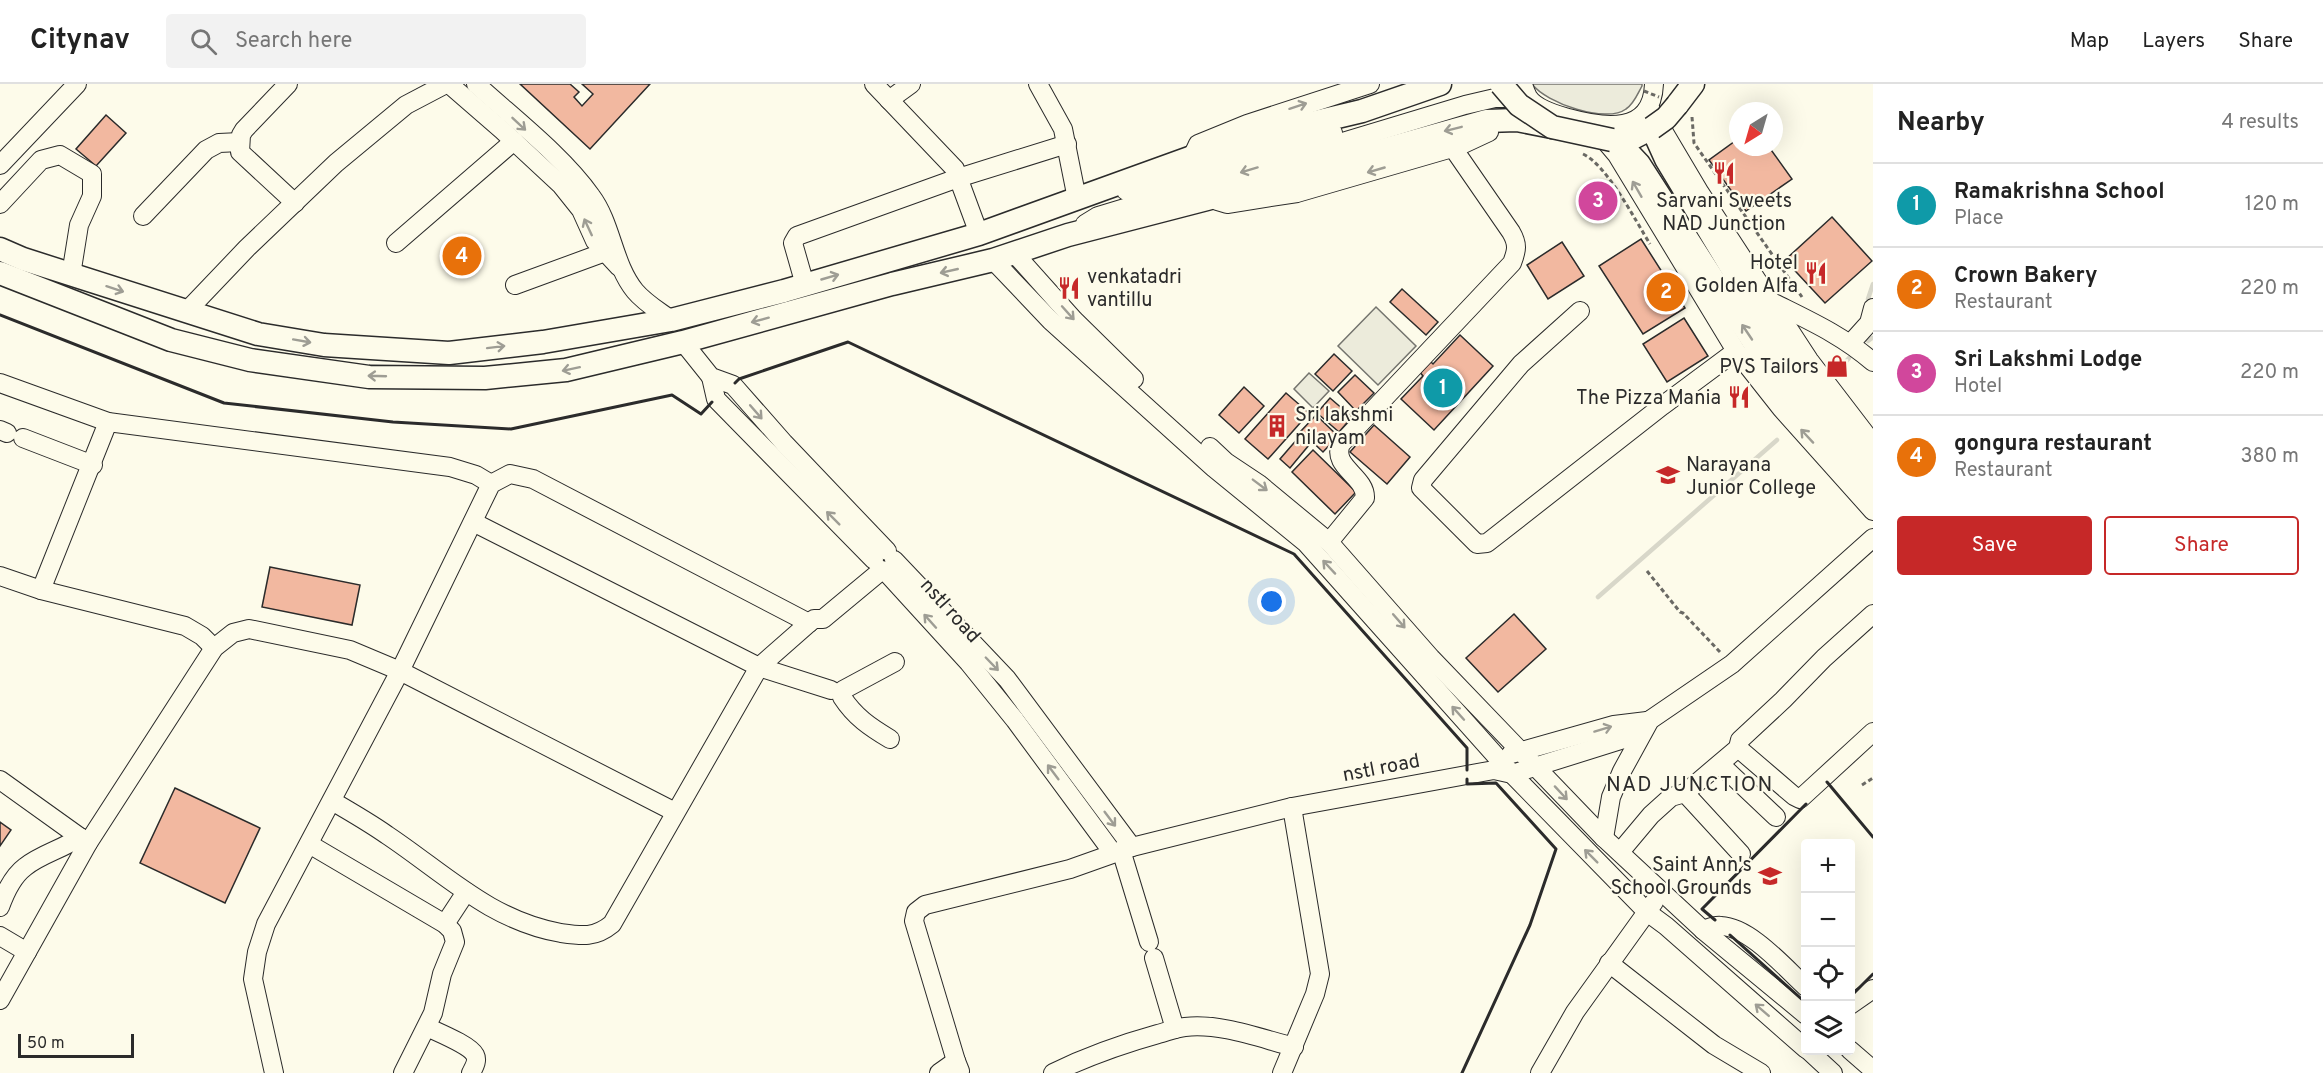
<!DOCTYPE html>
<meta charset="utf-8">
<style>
:root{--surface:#fff;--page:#f2f2f2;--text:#222;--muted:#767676;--line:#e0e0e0;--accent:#c62828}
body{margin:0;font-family:Overpass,sans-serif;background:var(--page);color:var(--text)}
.controls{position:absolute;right:18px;bottom:18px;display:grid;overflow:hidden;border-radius:6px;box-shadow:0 6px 24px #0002}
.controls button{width:54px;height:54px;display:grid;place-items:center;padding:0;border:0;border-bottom:2px solid var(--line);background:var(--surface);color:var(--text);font:30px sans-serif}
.compass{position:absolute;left:1729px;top:18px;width:54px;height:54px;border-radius:50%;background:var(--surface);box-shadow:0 6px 24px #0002;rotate:217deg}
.scale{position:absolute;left:18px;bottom:15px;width:116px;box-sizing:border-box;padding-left:6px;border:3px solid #2b2b2b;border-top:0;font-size:16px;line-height:21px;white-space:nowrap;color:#2b2b2b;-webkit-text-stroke:4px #fdfbea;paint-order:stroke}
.you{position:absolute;left:1272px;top:518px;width:21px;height:21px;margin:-15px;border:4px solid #fff;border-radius:50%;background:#1a73e8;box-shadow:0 0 0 9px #1a73e833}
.badge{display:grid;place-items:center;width:39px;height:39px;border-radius:50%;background:var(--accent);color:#fff;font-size:20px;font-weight:700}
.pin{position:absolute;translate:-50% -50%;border:3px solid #fff;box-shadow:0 2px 6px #0006}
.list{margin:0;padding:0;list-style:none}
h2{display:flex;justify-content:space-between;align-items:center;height:78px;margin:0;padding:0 24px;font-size:26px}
h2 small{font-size:20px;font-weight:400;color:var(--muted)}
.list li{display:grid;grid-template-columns:39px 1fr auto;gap:18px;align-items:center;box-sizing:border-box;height:84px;padding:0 24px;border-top:2px solid var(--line)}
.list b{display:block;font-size:22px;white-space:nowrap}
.list p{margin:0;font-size:20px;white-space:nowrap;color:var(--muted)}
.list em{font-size:20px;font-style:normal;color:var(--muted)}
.actions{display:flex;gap:12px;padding:18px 24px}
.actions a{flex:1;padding:14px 0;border:2px solid var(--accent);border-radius:6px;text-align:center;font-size:21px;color:var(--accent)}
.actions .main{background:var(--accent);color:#fff}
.icon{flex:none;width:33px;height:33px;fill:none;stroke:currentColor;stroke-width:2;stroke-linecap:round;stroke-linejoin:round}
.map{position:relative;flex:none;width:1873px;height:989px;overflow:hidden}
header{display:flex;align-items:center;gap:36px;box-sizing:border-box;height:84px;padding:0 30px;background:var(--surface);border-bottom:2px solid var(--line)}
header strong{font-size:28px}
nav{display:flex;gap:33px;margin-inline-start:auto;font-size:21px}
.search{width:420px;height:54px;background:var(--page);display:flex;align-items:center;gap:15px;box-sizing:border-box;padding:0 21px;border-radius:6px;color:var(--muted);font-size:22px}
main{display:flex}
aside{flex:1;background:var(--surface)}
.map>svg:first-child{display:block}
.green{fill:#ecebdb;stroke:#74746e;stroke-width:1.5}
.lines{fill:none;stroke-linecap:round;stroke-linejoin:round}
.stream{stroke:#d8d7c9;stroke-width:4.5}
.building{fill:#f2b8a0;stroke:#2b2b2b;stroke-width:1.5}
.minor-casing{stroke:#2b2b2b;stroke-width:20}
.major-casing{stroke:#2b2b2b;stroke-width:25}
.path{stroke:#6a6964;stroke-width:3;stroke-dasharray:4.5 3;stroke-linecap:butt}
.minor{stroke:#fdfbea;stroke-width:18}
.major{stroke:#fdfbea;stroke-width:22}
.major-bridge-casing{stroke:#2b2b2b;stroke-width:25;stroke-linecap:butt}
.path-bridge{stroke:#6a6964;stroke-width:3;stroke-dasharray:4.5 3;stroke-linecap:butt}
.major-bridge{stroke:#fdfbea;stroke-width:22}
.wall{stroke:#2b2b2b;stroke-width:3}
.oneway{stroke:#9e9d94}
.labels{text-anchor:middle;stroke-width:4.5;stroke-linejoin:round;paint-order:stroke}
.poi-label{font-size:20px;fill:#2b2b2b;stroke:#fdfbea;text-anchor:end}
.street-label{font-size:20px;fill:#2b2b2b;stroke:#fdfbea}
.neighbourhood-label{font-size:21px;letter-spacing:1.5px;fill:#2b2b2b;stroke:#fdfbea}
</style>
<header>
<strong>Citynav</strong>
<div class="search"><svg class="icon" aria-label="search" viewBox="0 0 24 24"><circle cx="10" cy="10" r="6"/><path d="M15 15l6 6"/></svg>Search here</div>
<nav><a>Map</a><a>Layers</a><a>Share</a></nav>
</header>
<main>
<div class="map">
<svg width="1873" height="989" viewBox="0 0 1873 989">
<rect width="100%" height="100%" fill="#fdfbea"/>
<!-- green -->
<g class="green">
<path d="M 1532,0 L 1642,0 L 1642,2 C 1638,9 1634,20 1626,25 C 1606,40 1546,19 1532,0 Z"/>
<path d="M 1376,223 L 1416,262 L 1378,301 L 1338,262 Z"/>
<path d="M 1309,289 L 1329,307 L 1313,324 L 1294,305 Z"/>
</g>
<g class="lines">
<!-- stream -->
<g class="stream">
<path d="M 1868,215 L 1873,200"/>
<path d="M 1868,257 L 1872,254"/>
<path d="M 1836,289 L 1849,274"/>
<path d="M 1598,513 L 1777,356"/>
</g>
</g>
<!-- building -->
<g class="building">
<path d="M 520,0 L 570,0 L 579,8 L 574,13 L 582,22 L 593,10 L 582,0 L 650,0 L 590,65 Z"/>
<path d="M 106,31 L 126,49 L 96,82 L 76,65 Z"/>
<path d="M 1738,55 L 1738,63 L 1769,63 L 1792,95 L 1746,127 L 1709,76 Z"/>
<path d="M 1832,133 L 1872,177 L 1825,219 L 1785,176 Z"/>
<path d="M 1641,155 L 1685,224 L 1643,250 L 1599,182 Z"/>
<path d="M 1562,158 L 1584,192 L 1548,215 L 1527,181 Z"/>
<path d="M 1402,205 L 1438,238 L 1426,251 L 1390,218 Z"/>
<path d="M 1684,234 L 1708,272 L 1667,298 L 1643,260 Z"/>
<path d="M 1460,251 L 1493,282 L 1434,346 L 1401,315 L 1423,292 L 1419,287 L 1429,276 L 1433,280 Z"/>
<path d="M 1334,270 L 1352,287 L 1333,307 L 1315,290 Z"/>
<path d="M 1355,291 L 1374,309 L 1356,327 L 1338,308 Z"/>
<path d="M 1244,303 L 1264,322 L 1239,349 L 1219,331 Z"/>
<path d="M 1286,309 L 1309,329 L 1268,375 L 1245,355 Z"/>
<path d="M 1330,314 L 1352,333 L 1339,348 L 1317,329 Z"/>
<path d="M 1316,331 L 1338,352 L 1323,368 L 1301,347 Z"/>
<path d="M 1374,341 L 1410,373 L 1387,400 L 1350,368 Z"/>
<path d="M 1299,353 L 1309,361 L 1290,384 L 1280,375 Z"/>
<path d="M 1313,366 L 1356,408 L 1335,430 L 1292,388 Z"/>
<path d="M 270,483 L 360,501 L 352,541 L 262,523 Z"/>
<path d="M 1514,530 L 1546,565 L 1498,608 L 1466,574 Z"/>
<path d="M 175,704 L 260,744 L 225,819 L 140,779 Z"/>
<path d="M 0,738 L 11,746 L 0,762 Z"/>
</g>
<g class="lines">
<!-- minor casing -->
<g class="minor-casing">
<g id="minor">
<path d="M 288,0 L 244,46 L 241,51 L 240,68 L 295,119"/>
<path d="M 449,0 L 502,46 L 561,101 L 581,126 L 595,157 L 619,183"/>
<path d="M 476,0 C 512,33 563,72 591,112 C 612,140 613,180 635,207 C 645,219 659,227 671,236"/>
<path d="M 874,0 L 955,85 L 979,150"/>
<path d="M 1038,0 L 1063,45 L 1077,115"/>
<path d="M 1523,0 C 1524,4 1526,9 1528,13 C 1536,25 1555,30 1568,34 C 1604,44 1652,51 1654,0"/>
<path d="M 889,16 L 911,0"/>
<path d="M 1649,23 L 1700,109 L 1809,276 L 1871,357 L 1873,354"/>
<path d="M 1606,58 L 1617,71 L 1736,267 L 1781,324 L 1873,427"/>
<path d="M 1192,73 L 1198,60 L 1247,40 L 1370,0"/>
<path d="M 0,81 L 77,0"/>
<path d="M 1126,107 L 1333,49"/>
<path d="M 1217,117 L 1227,120 L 1297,109 L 1459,62 L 1489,48"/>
<path d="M 0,120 L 41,76 L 60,71 L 92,90 L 92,112 L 79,141 L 71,191"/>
<path d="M 143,132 L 206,66 L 219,59 L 240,58"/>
<path d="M 1085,140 L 1098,132 L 1465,21 L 1495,14 L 1524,14"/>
<path d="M 396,159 L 514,57"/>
<path d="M 1015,170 L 1074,236 L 1134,295"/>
<path d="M 993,176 L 1051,237 L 1214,384 L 1306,459 L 1512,690 L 1647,828 L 1666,842 L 1806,965"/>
<path d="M 515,201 L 605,168"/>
<path d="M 805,201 L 793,159 L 797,152 L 958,94 L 1067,60"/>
<path d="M 1772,218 C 1808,236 1842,251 1873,278"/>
<path d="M 1580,227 L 1521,280 L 1423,396 L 1421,404 L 1477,460 L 1487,459 L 1662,322 L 1736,267"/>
<path d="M 186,228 L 247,164 L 336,79 L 406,21 L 446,0"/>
<path d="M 683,258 L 711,293 L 733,301 L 784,359 L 887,467"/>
<path d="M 1851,259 L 1869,239 L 1873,224"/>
<path d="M 711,293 L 716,315 L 874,476"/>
<path d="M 0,299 L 108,338 L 450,383 L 476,391 L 491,400"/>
<path d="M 0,346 L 7,349"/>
<path d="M 23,354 L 93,381"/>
<path d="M 1210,363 L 1226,378 L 1259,400 L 1329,458 L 1431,574 L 1604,754 L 1703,846 L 1806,931"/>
<path d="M 473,438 L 759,583 L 831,606"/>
<path d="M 1329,458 L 1365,414 C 1366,392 1331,383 1341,360 L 1512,179 C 1517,166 1518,160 1511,148 L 1453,64"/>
<path d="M 894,476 L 1007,595 L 1132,763"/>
<path d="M 885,487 L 969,579 L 1015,636 L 1113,769"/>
<path d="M 0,492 L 41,506 L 185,542 L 202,552 L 214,564"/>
<path d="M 41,506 L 108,338"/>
<path d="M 843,606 L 895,578"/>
<path d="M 842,613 C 855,633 870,643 890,655"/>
<path d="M 1738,664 L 1794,712 L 1800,715 L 1873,648"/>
<path d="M 1511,670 L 1614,641 L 1647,637"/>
<path d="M 1720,680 L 1776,733"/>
<path d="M 0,696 L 88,759"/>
<path d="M 1685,709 L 1741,770"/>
<path d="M 332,717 C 351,728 370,739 387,751 C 444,789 491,837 561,849 C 582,852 595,854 612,840 L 759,583 L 809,539 L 814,535 L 823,535 L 882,486"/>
<path d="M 1604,754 L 1611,713 L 1622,687 L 1650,636 L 1732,580 L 1873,454"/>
<path d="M 309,760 L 445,840 L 452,847 L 455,858 L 442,890 L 433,929 L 403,989"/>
<path d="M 1121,766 L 1149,858"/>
<path d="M 1620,768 L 1651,731 L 1671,713 L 1685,709 L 1738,664 L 1740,656 L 1783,616 L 1824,574 L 1873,530"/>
<path d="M 0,823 C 5,809 13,792 25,783 C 41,770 63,765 80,753"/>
<path d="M 445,840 L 466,808"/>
<path d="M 1703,846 C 1709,844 1715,841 1721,842 C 1750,843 1785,884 1806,903"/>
<path d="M 0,852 L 27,868"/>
<path d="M 1154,874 L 1175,945"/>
<path d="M 1609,879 L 1714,961 L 1761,989"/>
<path d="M 0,916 L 88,759 L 214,564 L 233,549 L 249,545 L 350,566 L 400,587 L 675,728"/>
<path d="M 1850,921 L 1873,905"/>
<path d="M 427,943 C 437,948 470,961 475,971 C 478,977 474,983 471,989"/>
<path d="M 1808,966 L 1833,989"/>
<path d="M 1850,966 L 1873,986"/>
<path d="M 956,977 L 914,837 L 916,828 L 925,821 L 1070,785 L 1132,763 L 1292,723 L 1494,686 L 1512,690 L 1624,655 L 1650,636"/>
<path d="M 274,989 L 253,895 L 257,868 L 266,840 L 400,587 L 491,400 L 510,390 L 533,395 L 809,539"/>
<path d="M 939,989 L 956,977 L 960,987"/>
<path d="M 1053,989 C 1086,973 1122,960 1158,950 C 1166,948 1176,944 1185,943 C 1221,939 1259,954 1294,963"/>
<path d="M 1282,989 L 1315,910 L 1320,890 L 1292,723"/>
<path d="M 1540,989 L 1575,928 L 1654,818"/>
</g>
</g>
<!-- major casing -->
<g class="major-casing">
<g id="major">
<path d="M 1677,21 L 1693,0"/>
<path d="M 1612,56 L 1631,55 L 1652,44 L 1666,75 L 1775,256 L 1830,329 L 1873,382"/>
<path d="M 1612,56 L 1624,64 L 1639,80 L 1762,271 L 1873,410"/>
<path d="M 0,165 L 23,175 L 258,250 L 324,261 L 449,269 L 543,258 L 671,236 L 784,207 L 979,150 L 1192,73 L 1295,43 L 1362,27 L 1440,0"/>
<path d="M 0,189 L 171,256 L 250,276 L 369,293 L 485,294 L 566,286 L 683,258 L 892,200 L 993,176 L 1068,151 L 1207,115 L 1486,37 L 1517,36 L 1552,43"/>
</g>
</g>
<!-- path -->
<g class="path">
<path d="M 1692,33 L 1694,59 L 1802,213"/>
<path d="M 1583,70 C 1607,81 1635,136 1650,160"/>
<path d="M 1647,487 L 1680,528 L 1683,529 L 1720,568"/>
<path d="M 1862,701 L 1873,694"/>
</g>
<!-- minor -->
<use href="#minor" class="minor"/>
<!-- major -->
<use href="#major" class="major"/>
<!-- major-bridge casing -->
<g class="major-bridge-casing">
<g id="major-bridge">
<path d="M 1501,0 L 1519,21 L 1552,43 L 1612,56"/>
<path d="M 1652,44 L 1666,34 L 1677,21"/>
</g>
</g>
<!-- path-bridge -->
<path class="path-bridge" d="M 1644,7 L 1659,13"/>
<!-- major-bridge -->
<use href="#major-bridge" class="major-bridge"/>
<!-- wall -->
<g class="wall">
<path d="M 0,231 L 224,319 L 393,338 L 511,345 L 672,311 L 701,330 L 712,318"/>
<path d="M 735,299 L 739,295 L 848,258 L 1294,470 L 1467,664 L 1467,686"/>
<path d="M 1827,698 L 1873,753"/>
<path d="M 1715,836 L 1702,825 L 1806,720"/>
<path d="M 1730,851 L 1806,919"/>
<path d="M 1854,909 L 1873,890"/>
<path d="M 1462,989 L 1530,841 L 1556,765 L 1496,699 L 1467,700 L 1467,695"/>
</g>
</g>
<!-- one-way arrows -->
<defs><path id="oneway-shaft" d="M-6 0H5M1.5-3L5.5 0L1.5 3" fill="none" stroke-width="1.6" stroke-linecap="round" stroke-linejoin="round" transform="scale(1.5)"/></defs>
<g class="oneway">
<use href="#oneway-shaft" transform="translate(1298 22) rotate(-18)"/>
<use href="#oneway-shaft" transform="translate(519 40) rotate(43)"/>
<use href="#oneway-shaft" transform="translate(1453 45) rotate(166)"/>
<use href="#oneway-shaft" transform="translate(1249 86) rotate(163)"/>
<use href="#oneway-shaft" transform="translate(1376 86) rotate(164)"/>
<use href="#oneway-shaft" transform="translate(1637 105) rotate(-120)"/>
<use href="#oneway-shaft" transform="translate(588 143) rotate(-115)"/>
<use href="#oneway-shaft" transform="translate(949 187) rotate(167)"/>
<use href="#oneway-shaft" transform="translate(830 193) rotate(-16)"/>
<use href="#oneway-shaft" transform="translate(115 205) rotate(18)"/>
<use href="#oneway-shaft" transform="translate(1068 229) rotate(48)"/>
<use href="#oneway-shaft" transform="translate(760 236) rotate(165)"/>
<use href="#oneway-shaft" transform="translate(1747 248) rotate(-124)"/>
<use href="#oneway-shaft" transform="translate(302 257) rotate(10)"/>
<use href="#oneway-shaft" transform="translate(496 263) rotate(-7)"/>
<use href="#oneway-shaft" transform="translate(571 285) rotate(168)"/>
<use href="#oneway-shaft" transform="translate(377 292) rotate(-178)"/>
<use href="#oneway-shaft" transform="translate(756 328) rotate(49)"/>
<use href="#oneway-shaft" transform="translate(1807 352) rotate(-133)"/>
<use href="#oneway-shaft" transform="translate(1260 401) rotate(37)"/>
<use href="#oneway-shaft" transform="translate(833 434) rotate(-135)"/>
<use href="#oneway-shaft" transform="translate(1329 483) rotate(-133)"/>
<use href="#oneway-shaft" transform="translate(930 537) rotate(-132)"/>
<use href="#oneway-shaft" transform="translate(1399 537) rotate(49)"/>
<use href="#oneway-shaft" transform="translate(992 580) rotate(46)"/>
<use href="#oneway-shaft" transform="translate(1458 629) rotate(-132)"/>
<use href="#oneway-shaft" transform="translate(1603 645) rotate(-17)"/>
<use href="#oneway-shaft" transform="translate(1053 688) rotate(-127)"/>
<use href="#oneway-shaft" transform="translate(1561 709) rotate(47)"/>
<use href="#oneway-shaft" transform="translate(1110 735) rotate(53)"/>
<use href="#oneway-shaft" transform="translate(1591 772) rotate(-135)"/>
<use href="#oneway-shaft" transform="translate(1762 926) rotate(-139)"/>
</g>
<!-- icons -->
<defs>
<g id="restaurant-bare" transform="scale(1.8)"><path d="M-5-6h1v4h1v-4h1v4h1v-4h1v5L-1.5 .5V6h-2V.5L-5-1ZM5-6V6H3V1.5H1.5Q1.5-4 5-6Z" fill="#c62828" stroke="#fdfbea" stroke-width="2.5" paint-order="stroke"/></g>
<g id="shop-bare" transform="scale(1.8)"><path d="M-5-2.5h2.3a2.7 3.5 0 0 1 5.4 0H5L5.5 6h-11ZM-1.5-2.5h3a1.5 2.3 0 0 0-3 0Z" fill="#c62828" stroke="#fdfbea" stroke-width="2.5" paint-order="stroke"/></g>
<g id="building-bare" transform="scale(1.8)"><path d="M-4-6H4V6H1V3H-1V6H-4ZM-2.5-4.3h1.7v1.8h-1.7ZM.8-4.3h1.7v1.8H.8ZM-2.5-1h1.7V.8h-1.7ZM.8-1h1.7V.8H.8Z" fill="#c62828" stroke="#fdfbea" stroke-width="2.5" paint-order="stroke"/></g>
<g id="school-bare" transform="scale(1.8)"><path d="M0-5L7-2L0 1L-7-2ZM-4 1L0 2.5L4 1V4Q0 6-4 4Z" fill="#c62828" stroke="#fdfbea" stroke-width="2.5" paint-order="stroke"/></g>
</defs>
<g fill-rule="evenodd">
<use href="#restaurant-bare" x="1724" y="89"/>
<use href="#restaurant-bare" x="1816" y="189"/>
<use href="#restaurant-bare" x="1069" y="204"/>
<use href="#shop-bare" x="1837" y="282"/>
<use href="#restaurant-bare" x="1739" y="313"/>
<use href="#building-bare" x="1277" y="342"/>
<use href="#school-bare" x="1668" y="391"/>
<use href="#school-bare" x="1770" y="792"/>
</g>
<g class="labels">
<!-- poi labels -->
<g class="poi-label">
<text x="1724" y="123" text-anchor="middle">Sarvani Sweets<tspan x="1724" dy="23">NAD Junction</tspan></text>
<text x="1798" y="185">Hotel<tspan x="1798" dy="23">Golden Alfa</tspan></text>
<text x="1087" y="199" text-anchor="start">venkatadri<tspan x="1087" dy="23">vantillu</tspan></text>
<text x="1819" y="289">PVS Tailors</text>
<text x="1721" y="320">The Pizza Mania</text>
<text x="1295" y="337" text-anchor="start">Sri lakshmi<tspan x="1295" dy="23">nilayam</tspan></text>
<text x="1686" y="387" text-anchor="start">Narayana<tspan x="1686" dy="23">Junior College</tspan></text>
<text x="1752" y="787">Saint Ann's<tspan x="1752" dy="23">School Grounds</tspan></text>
</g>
<!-- street labels -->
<g class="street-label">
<text transform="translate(951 526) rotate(48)" y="7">nstl road</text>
<text transform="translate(1381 683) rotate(-11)" y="7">nstl road</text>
</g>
<!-- neighbourhood labels -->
<g class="neighbourhood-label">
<text x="1690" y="707">NAD JUNCTION</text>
</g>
</g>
</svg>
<div class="controls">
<button>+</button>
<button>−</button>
<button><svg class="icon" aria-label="locate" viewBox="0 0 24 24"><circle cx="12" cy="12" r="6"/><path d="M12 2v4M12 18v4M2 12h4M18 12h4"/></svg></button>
<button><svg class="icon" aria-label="layers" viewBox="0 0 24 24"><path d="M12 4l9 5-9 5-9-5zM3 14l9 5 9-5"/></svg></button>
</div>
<svg class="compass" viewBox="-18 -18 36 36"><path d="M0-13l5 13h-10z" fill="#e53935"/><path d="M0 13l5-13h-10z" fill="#767676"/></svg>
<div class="scale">50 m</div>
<div class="you"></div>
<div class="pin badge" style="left:1443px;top:304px;background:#0f9aa8">1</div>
<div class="pin badge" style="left:1666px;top:208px;background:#e8710a">2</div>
<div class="pin badge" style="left:1598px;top:117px;background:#d1479c">3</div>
<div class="pin badge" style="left:462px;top:172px;background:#e8710a">4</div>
</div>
<aside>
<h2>Nearby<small>4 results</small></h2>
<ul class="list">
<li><span class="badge" style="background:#0f9aa8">1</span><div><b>Ramakrishna School</b><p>Place</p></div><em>120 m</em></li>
<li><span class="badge" style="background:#e8710a">2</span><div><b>Crown Bakery</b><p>Restaurant</p></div><em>220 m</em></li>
<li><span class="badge" style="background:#d1479c">3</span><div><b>Sri Lakshmi Lodge</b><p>Hotel</p></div><em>220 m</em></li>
<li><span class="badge" style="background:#e8710a">4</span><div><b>gongura restaurant</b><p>Restaurant</p></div><em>380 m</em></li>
</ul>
<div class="actions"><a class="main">Save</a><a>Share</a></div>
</aside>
</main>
